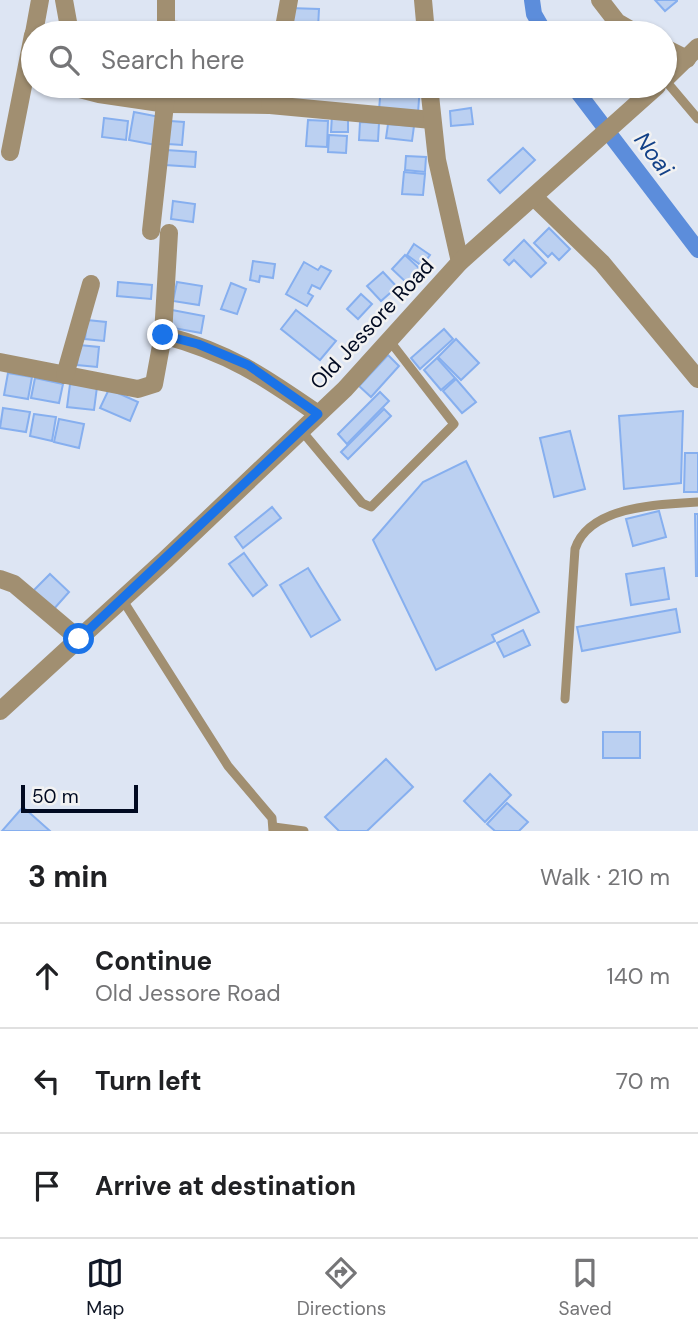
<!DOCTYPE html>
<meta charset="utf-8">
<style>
:root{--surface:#fff;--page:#f6f6f6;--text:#202124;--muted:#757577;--line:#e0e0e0;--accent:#111827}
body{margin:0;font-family:"DM Sans",sans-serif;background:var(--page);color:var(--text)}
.scale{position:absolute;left:21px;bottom:18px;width:117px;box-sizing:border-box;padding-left:7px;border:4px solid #010a21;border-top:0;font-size:19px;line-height:24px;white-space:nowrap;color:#010a21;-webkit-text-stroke:5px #f2f2f2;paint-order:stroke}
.stop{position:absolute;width:21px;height:21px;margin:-16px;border:5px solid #1a73e8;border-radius:50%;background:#fff}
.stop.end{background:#1a73e8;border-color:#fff;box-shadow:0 2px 7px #0008}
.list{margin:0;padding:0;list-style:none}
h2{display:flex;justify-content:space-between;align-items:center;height:91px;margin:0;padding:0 28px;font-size:30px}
h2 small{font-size:23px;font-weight:400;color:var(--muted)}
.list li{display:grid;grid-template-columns:46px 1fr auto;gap:21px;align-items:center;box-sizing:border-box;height:105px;padding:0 28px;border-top:2px solid var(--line)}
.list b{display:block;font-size:26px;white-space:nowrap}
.list p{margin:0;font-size:23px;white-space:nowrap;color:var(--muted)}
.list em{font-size:23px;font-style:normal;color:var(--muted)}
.icon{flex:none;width:38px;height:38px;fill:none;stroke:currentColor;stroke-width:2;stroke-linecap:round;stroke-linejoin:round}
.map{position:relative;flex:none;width:698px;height:831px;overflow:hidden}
.search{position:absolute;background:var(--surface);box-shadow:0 2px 5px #0004;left:21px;right:21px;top:21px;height:77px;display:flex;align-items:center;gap:18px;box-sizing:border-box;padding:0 24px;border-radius:38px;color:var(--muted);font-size:26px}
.sheet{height:406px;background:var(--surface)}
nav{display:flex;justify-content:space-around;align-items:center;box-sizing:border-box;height:98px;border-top:2px solid var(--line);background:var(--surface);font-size:19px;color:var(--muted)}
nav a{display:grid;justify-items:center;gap:4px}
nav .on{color:var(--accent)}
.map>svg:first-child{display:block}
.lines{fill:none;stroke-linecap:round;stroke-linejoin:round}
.canal{stroke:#5c8ddb;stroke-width:16}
.building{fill:#bbd0f1;stroke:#86afef;stroke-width:2}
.service{stroke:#a18f71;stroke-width:9}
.minor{stroke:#a18f71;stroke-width:18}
.tertiary{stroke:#a18f71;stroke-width:18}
.route{stroke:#1a73e8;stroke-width:9}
.labels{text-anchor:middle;stroke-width:5;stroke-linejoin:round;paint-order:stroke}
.street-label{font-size:21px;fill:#010a21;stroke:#f2f2f2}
.water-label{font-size:23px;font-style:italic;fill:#134187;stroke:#f2f2f2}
</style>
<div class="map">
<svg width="698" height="831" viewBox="0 0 698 831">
<rect width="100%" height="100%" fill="#dde5f3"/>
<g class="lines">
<!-- canal -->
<g class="canal">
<path d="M 532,0 L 534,14 L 545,33"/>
<path d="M 573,86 L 698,250"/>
</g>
</g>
<!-- building -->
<g class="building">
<path d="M 655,0 L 677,0 L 677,1 L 665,11 Z"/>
<path d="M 289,8 L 319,9 L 318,28 L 288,27 Z"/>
<path d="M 279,86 L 308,86 L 307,96 L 278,93 Z"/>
<path d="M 381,86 L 420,86 L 418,113 L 379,110 Z"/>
<path d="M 471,108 L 473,124 L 451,126 L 450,111 Z"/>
<path d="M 134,112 L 160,117 L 156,145 L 129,140 Z"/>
<path d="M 332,115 L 348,116 L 348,132 L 331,132 Z"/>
<path d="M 104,118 L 128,121 L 126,140 L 102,137 Z"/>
<path d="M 308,120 L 328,121 L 327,147 L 306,146 Z"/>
<path d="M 170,121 L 184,122 L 182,145 L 168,144 Z"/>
<path d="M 360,122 L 379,123 L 378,141 L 359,140 Z"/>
<path d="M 388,124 L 414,126 L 412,141 L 386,138 Z"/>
<path d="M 329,135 L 347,136 L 346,153 L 328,152 Z"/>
<path d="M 523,148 L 535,160 L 500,193 L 488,180 Z"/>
<path d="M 166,150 L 196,152 L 195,167 L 165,165 Z"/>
<path d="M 406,156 L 426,157 L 425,172 L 405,170 Z"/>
<path d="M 404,172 L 425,174 L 423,195 L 402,194 Z"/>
<path d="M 173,201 L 195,204 L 193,222 L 171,219 Z"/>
<path d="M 549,228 L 570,249 L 559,260 L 552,253 L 548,257 L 534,243 Z"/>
<path d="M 524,240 L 546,263 L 531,277 L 514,260 L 509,265 L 504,260 Z"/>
<path d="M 414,244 L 430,255 L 422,266 L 407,255 Z"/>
<path d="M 405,255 L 421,270 L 408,284 L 392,269 Z"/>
<path d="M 253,261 L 275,264 L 273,278 L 260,276 L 259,282 L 250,280 Z"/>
<path d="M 304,262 L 318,270 L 321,266 L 331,271 L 320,289 L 312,285 L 308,293 L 313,296 L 307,306 L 286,294 Z"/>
<path d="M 383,272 L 397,287 L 381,301 L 367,286 Z"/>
<path d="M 118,282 L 152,285 L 151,299 L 117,296 Z"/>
<path d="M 177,282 L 202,286 L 199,305 L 173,301 Z"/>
<path d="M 231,283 L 246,289 L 237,314 L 221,309 Z"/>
<path d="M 361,294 L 372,304 L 358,319 L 347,309 Z"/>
<path d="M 172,310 L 204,316 L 201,333 L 168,327 Z"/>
<path d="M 296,310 L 336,341 L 320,360 L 281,329 Z"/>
<path d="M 87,320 L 106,322 L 104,341 L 85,339 Z"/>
<path d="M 444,329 L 453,339 L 420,369 L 411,358 Z"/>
<path d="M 456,339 L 479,363 L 461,380 L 438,357 Z"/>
<path d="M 79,345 L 99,347 L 97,367 L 77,365 Z"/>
<path d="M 388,355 L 399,366 L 371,397 L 359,386 Z"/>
<path d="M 437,358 L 455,378 L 441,390 L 424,370 Z"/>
<path d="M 8,373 L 32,377 L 28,399 L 4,395 Z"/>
<path d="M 35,378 L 63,384 L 59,403 L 31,398 Z"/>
<path d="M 456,379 L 476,402 L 462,413 L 443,391 Z"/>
<path d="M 70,384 L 97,387 L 94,410 L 67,407 Z"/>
<path d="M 109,389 L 138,402 L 130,421 L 100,408 Z"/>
<path d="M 380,392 L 389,401 L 347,444 L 338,434 Z"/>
<path d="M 3,408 L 30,412 L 26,432 L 0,428 Z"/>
<path d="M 384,409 L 391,416 L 348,459 L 341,452 Z"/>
<path d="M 683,411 L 681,483 L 624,489 L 619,416 Z"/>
<path d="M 34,414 L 56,417 L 52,441 L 30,436 Z"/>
<path d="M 59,419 L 84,424 L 79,448 L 54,442 Z"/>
<path d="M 570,431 L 585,489 L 554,497 L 540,438 Z"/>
<path d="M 685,453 L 698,453 L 698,492 L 684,492 Z"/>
<path d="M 466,461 L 539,612 L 492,635 L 495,641 L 436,670 L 373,540 L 423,482 Z"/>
<path d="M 272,507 L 281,518 L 243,548 L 235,537 Z"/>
<path d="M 659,511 L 666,537 L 633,546 L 626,519 Z"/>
<path d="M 695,514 L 698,514 L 698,576 L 696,576 Z"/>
<path d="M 244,553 L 267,585 L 253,596 L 229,564 Z"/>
<path d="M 308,568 L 340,620 L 311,637 L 280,585 Z"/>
<path d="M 664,568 L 669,599 L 631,605 L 626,574 Z"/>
<path d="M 50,574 L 69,592 L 53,610 L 33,591 Z"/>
<path d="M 676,609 L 680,632 L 582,651 L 577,627 Z"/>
<path d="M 523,630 L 530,645 L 504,657 L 497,643 Z"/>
<rect x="603" y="732" width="37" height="26"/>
<path d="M 386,759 L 413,787 L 367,831 L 339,831 L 325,817 Z"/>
<path d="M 490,774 L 511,795 L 485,822 L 464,801 Z"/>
<path d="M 507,803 L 528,822 L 519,831 L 495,831 L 487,824 Z"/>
<path d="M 23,807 L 50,831 L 2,831 Z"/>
</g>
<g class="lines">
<!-- service -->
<g class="service">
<path d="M 665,80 L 698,119"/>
<path d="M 301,430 L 362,503 L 371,507 L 454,424 L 389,340"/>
<path d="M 122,599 L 228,766 L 272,818 L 273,831"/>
<path d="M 565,699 L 575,549 C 589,506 659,504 698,502"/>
<path d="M 274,827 L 304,831"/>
</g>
<!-- minor -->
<g class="minor">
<path d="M 64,0 L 70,33"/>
<path d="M 423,0 L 426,33"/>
<path d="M 600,0 L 617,22 L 636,33"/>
<path d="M 166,29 L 214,33"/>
<path d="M 34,33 L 40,0"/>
<path d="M 166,33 L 166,0"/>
<path d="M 283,33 L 289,0"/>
<path d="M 665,48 L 687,59"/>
<path d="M 68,86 L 99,94 L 167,104 L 270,105 L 432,120"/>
<path d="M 429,86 L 437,160 L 460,262"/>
<path d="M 270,105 L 274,86"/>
<path d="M 10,152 L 33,35"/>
<path d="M 151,231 L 167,86"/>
<path d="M 163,335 L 169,233"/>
<path d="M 0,362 L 138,389 L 154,384 L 163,335 C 230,353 263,376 318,414"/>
<path d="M 65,375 L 91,284"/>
<path d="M 0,579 L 14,584 L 79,639"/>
</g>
<!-- tertiary -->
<g class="tertiary">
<path d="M 665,79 L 698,47"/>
<path d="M 535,198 L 602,263 L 698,379"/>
<path d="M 0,711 L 166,559 L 345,389 L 460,262 L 657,86"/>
</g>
</g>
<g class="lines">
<!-- route -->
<path class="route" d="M 79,639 L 318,414 L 248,365 L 198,344 L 163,335"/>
</g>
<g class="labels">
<!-- street labels -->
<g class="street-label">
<text transform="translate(372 324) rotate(-47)" y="7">Old Jessore Road</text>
</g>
<!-- water labels -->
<g class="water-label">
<text transform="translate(654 154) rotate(53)" y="8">Noai</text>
</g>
</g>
</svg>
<div class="scale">50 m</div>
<div class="stop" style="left:79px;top:639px"></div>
<div class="stop end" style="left:163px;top:335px"></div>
<div class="search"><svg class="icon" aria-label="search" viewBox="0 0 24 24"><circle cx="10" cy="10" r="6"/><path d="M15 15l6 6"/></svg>Search here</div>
</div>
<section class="sheet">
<h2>3 min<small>Walk · 210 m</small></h2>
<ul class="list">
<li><svg class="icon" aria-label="ahead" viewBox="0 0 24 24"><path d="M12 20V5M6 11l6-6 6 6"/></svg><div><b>Continue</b><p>Old Jessore Road</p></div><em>140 m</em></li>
<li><svg class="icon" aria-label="left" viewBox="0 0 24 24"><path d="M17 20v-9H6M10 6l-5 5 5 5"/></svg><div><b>Turn left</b></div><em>70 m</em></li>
<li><svg class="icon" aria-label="arrive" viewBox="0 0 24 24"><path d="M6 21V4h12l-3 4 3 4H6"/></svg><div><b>Arrive at destination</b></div></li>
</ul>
</section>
<nav>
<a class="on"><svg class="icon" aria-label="map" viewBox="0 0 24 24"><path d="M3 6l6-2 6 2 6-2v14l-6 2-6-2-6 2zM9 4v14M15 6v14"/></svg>Map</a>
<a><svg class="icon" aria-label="directions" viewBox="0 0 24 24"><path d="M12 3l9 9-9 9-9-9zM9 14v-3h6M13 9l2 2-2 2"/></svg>Directions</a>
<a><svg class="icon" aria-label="saved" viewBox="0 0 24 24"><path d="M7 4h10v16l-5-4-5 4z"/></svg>Saved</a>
</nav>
